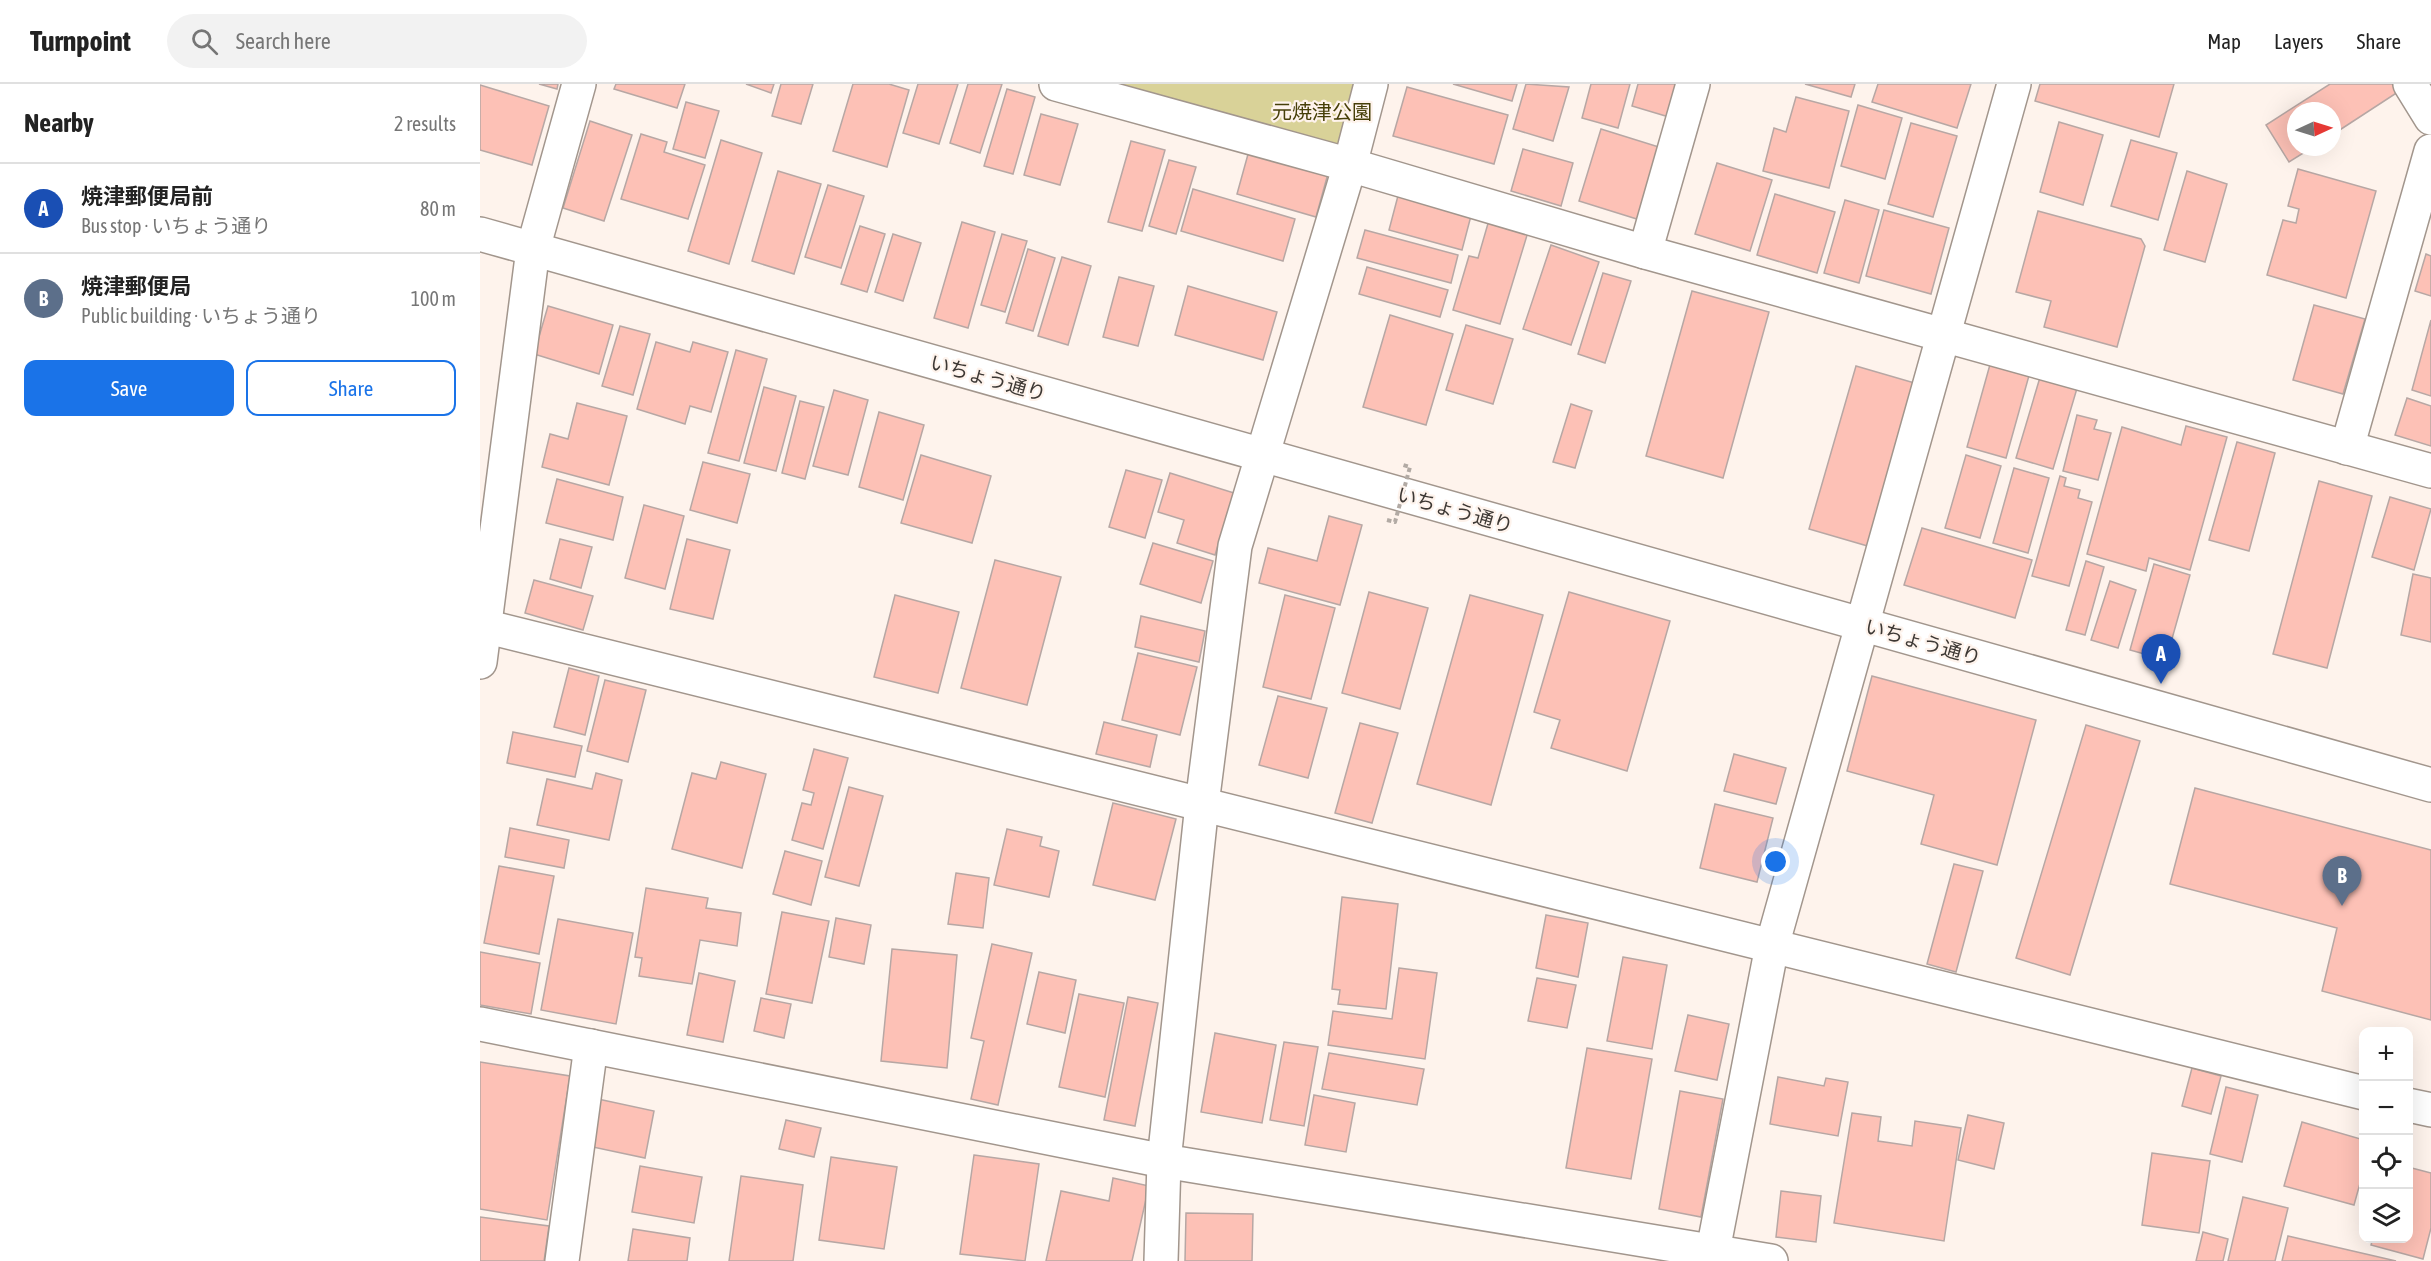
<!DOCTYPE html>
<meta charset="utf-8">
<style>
:root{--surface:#fff;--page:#f2f2f2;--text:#222;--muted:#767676;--line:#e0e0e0;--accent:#1a73e8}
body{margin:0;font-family:"Asap Condensed","Noto Sans JP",sans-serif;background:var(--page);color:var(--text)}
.controls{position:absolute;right:18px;bottom:18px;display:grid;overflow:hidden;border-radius:12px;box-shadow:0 6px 24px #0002}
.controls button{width:54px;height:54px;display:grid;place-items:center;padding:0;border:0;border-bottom:2px solid var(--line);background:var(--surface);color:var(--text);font:30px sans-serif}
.compass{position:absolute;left:1807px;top:18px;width:54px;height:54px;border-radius:50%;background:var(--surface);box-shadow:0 6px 24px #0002;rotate:86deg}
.you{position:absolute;left:1296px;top:778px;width:21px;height:21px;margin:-15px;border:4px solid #fff;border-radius:50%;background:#1a73e8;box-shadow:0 0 0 9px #1a73e833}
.badge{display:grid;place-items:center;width:39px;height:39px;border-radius:50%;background:var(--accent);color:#fff;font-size:20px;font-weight:700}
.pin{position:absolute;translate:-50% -50px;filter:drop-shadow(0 2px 3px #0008)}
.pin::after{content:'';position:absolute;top:32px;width:21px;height:18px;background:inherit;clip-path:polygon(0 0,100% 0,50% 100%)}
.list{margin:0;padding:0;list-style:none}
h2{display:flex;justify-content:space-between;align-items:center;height:78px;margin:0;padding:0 24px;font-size:26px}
h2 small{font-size:20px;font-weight:400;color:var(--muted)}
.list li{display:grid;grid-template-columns:39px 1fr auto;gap:18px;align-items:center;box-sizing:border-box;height:90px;padding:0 24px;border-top:2px solid var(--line)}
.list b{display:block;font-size:22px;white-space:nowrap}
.list p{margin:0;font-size:20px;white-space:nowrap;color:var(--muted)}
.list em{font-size:20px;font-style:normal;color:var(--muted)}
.actions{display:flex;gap:12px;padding:18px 24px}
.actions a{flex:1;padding:14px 0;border:2px solid var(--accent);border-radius:12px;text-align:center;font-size:21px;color:var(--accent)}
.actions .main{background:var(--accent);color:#fff}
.icon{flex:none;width:33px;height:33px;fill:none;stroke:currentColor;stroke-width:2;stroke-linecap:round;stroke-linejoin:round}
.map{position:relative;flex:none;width:1951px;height:1177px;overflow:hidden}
header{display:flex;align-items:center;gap:36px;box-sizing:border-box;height:84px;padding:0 30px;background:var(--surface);border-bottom:2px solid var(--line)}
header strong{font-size:28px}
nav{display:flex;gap:33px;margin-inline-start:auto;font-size:21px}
.search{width:420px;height:54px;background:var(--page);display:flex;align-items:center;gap:15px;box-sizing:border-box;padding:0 21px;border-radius:33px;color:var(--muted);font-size:22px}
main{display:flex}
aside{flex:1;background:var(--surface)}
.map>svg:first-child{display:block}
.green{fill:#d9d298}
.building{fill:#fdc1b6;stroke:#b7a7a4;stroke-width:1.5}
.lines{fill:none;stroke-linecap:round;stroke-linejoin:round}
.minor-casing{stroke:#a2968d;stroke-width:36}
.minor{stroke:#fff;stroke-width:33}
.path-bridge{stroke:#b2aaa4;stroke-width:4;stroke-dasharray:4.5 3;stroke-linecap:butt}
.labels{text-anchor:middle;stroke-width:4.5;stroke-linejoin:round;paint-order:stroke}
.park-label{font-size:20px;fill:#463f08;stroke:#fef3ec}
.street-label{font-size:20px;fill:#3d3834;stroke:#fef3ec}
</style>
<header>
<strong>Turnpoint</strong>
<div class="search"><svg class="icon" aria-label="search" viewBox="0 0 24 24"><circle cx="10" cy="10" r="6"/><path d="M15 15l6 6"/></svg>Search here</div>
<nav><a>Map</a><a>Layers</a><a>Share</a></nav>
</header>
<main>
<aside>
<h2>Nearby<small>2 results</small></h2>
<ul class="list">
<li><span class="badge" style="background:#1a4fb4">A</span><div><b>焼津郵便局前</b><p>Bus stop · いちょう通り</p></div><em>80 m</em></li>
<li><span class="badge" style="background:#5c6f8a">B</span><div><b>焼津郵便局</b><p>Public building · いちょう通り</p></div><em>100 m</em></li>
</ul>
<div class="actions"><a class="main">Save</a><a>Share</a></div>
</aside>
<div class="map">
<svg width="1951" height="1177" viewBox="0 0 1951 1177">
<rect width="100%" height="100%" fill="#fef3ec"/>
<!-- green -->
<path class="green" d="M 639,0 L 876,0 L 861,61 Z"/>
<!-- building -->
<g class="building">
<path d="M 59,0 L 78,0 L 77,5 Z"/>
<path d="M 136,0 L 205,0 L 197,24 L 134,5 Z"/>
<path d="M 266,0 L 294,0 L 291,9 Z"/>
<path d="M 301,0 L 333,0 L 321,40 L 292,32 Z"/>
<path d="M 373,0 L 409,0 L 429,6 L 407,83 L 353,67 Z"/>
<path d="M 438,0 L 478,0 L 459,60 L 423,49 Z"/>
<path d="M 488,0 L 522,0 L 500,69 L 470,59 Z"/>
<path d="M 973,0 L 1037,0 L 1032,17 Z"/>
<path d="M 1046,0 L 1089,3 L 1073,57 L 1033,45 Z"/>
<path d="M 1111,0 L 1150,0 L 1138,44 L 1102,34 Z"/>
<path d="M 1158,0 L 1199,0 L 1189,33 L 1152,22 Z"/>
<path d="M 1325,0 L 1375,0 L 1371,13 Z"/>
<path d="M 1398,0 L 1491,0 L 1477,44 L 1392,18 Z"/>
<path d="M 1560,0 L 1694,0 L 1679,53 L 1555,17 Z"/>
<path d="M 1850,0 L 1912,0 L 1918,8 L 1852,51 L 1852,27 L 1816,27 L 1816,63 L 1833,63 L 1809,78 L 1786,41 Z"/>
<path d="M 0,1 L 69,22 L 52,81 L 0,66 Z"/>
<path d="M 927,3 L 1028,31 L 1014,80 L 913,52 Z"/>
<path d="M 527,5 L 555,13 L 533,90 L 504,82 Z"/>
<path d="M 1316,13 L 1369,27 L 1349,104 L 1283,87 L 1294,44 L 1306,48 Z"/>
<path d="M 206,18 L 239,27 L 225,74 L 193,65 Z"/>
<path d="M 1378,21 L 1422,34 L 1405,95 L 1361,82 Z"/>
<path d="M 561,30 L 598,40 L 580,101 L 544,91 Z"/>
<path d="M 110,37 L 152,51 L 124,137 L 83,124 Z"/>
<path d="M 1579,38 L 1623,51 L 1603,121 L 1560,108 Z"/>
<path d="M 1431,39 L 1477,52 L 1453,133 L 1408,120 Z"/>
<path d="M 1121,45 L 1182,64 L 1160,136 L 1099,117 Z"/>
<path d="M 161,50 L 187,58 L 184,68 L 225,81 L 208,135 L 141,115 Z"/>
<path d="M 241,56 L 282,69 L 249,180 L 208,167 Z"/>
<path d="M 1651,56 L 1697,69 L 1678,136 L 1631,122 Z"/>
<path d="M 651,57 L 685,66 L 662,147 L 628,138 Z"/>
<path d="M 770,63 L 849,86 L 836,133 L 757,110 Z"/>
<path d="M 1043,65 L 1093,79 L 1081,122 L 1031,107 Z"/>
<path d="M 689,76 L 716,83 L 696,150 L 669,142 Z"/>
<path d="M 1237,79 L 1292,96 L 1270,167 L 1215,150 Z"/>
<path d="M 1818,85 L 1896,107 L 1866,214 L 1787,191 L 1803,136 L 1816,139 L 1819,125 L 1808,122 Z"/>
<path d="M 298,87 L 341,100 L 314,190 L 272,177 Z"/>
<path d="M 1707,87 L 1747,100 L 1725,178 L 1684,166 Z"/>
<path d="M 348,101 L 384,112 L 361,184 L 325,173 Z"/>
<path d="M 713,105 L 815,135 L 803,177 L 701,147 Z"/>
<path d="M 919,108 L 992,128 L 982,166 L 909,146 Z"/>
<path d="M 1295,110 L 1355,128 L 1337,189 L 1277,171 Z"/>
<path d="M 1365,116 L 1399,126 L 1379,199 L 1344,189 Z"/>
<path d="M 1404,126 L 1469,144 L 1451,210 L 1386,192 Z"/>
<path d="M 1558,127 L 1661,155 L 1665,162 L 1637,263 L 1564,243 L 1571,217 L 1536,208 Z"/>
<path d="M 1009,136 L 1048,148 L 1020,240 L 973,226 L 989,172 L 998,174 Z"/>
<path d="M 482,138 L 515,148 L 488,244 L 454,234 Z"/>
<path d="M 380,142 L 405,150 L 387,208 L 361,200 Z"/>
<path d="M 885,146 L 978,171 L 971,199 L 877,174 Z"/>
<path d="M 413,150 L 441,159 L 423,217 L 395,208 Z"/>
<path d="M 522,150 L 547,157 L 525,228 L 501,221 Z"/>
<path d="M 1071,161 L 1119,178 L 1091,261 L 1043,245 Z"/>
<path d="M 548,165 L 575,174 L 553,247 L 526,239 Z"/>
<path d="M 1946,170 L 1951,172 L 1951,212 L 1935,207 Z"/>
<path d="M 582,173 L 611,182 L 588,261 L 558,252 Z"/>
<path d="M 887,183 L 968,206 L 960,233 L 879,210 Z"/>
<path d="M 1123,189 L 1151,197 L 1125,279 L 1098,270 Z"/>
<path d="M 639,193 L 674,202 L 658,262 L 623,253 Z"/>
<path d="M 708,202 L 797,228 L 783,276 L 695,251 Z"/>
<path d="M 1212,207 L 1289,228 L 1243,394 L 1166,372 Z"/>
<path d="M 1834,221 L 1885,235 L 1863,310 L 1813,296 Z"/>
<path d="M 68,222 L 133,241 L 119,290 L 54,270 Z"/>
<path d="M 910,231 L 973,250 L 946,341 L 883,323 Z"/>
<path d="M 1951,236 L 1951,312 L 1932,306 Z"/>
<path d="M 986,241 L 1033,255 L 1013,320 L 966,306 Z"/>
<path d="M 140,242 L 170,250 L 153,311 L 122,302 Z"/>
<path d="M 176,258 L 210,268 L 213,258 L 248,268 L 231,328 L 210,322 L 205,340 L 157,325 Z"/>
<path d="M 256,266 L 287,275 L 259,377 L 228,369 Z"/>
<path d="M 1511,277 L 1550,288 L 1526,374 L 1487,363 Z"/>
<path d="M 1376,282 L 1438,300 L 1391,463 L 1329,445 Z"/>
<path d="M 1561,290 L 1598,301 L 1573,385 L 1536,374 Z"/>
<path d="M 284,303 L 316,312 L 296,387 L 264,379 Z"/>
<path d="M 354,306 L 388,316 L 368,391 L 333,382 Z"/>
<path d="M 1927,314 L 1951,322 L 1951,362 L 1915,351 Z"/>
<path d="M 320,317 L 344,323 L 325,395 L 302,389 Z"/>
<path d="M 97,319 L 147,332 L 129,401 L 62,383 L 70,350 L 88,355 Z"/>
<path d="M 1091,320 L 1112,327 L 1095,384 L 1073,378 Z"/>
<path d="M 399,328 L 444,341 L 423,416 L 379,403 Z"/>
<path d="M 1597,331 L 1617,336 L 1614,345 L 1631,349 L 1618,396 L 1583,387 Z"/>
<path d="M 1706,342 L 1747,353 L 1710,486 L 1669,474 L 1666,487 L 1607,470 L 1642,343 L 1701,361 Z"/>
<path d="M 1757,358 L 1795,369 L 1769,467 L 1729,456 Z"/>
<path d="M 441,371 L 511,392 L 492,459 L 421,439 Z"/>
<path d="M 1486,371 L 1521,382 L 1500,454 L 1465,444 Z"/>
<path d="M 223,378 L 270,390 L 257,439 L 210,426 Z"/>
<path d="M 1534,384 L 1569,394 L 1548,469 L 1513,459 Z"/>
<path d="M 646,386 L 682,396 L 665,454 L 629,443 Z"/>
<path d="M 690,389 L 754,409 L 735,471 L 697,459 L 704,436 L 678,428 Z"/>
<path d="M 1580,392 L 1586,394 L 1584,402 L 1600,406 L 1598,414 L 1612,418 L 1589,502 L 1552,492 Z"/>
<path d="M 77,395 L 143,413 L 133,456 L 66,439 Z"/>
<path d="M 1839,397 L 1892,412 L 1847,584 L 1793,570 Z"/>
<path d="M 1910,413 L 1951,425 L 1934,486 L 1892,473 Z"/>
<path d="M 164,421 L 204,432 L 185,505 L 145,494 Z"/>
<path d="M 849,432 L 882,441 L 860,521 L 779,499 L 788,464 L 837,477 Z"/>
<path d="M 1442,444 L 1552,476 L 1535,534 L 1424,501 Z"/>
<path d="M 80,455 L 112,463 L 101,504 L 70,495 Z"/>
<path d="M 207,455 L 250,466 L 233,535 L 190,525 Z"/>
<path d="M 673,459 L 733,477 L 721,519 L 660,500 Z"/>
<path d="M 515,476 L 581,493 L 547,621 L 481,604 Z"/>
<path d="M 1606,477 L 1624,483 L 1605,551 L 1586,546 Z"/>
<path d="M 1674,480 L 1710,491 L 1686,576 L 1650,566 Z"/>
<path d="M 1933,490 L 1951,494 L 1951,558 L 1921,551 Z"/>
<path d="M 54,496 L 113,512 L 103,546 L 45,529 Z"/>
<path d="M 1630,497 L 1656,506 L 1638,564 L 1611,556 Z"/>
<path d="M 889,508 L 948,524 L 920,625 L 862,609 Z"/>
<path d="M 1089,508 L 1190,537 L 1147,687 L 1071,664 L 1080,636 L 1054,628 Z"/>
<path d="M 415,511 L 479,528 L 458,609 L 394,593 Z"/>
<path d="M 805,511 L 855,524 L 831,615 L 783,603 Z"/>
<path d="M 990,511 L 1063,531 L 1011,721 L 937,700 Z"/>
<path d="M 661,532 L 725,547 L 719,578 L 655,563 Z"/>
<path d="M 658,569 L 717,583 L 700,651 L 642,636 Z"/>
<path d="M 89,584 L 119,592 L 105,651 L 74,643 Z"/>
<path d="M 1392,592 L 1556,636 L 1517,781 L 1441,760 L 1454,711 L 1367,687 Z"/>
<path d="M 125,596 L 166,606 L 148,678 L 107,667 Z"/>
<path d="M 798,612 L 847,624 L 828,694 L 779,681 Z"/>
<path d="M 624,638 L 677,651 L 670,683 L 616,670 Z"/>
<path d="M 880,639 L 918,649 L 892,739 L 855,729 Z"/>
<path d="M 1606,641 L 1660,657 L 1590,891 L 1536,874 Z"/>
<path d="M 33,648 L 102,662 L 95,693 L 27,679 Z"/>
<path d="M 334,665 L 368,674 L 343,765 L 312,756 L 322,719 L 331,721 L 334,709 L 323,706 Z"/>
<path d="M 1254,670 L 1306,684 L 1296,720 L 1244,707 Z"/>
<path d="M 241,678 L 286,690 L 262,784 L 192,765 L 212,689 L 236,695 Z"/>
<path d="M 116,689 L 142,696 L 129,756 L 57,741 L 67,695 L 112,705 Z"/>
<path d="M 369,703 L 403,712 L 379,802 L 345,793 Z"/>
<path d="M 1715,704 L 1951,766 L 1951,936 L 1842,907 L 1857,844 L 1690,800 Z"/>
<path d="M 633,719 L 696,735 L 675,816 L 613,801 Z"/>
<path d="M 1235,720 L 1293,734 L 1277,798 L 1220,784 Z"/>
<path d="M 30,744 L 89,756 L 84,784 L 25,773 Z"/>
<path d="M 527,745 L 562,753 L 560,762 L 579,767 L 569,813 L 514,801 Z"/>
<path d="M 305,767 L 342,777 L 331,821 L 293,810 Z"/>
<path d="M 1474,780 L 1503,787 L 1476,888 L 1447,880 Z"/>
<path d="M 19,782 L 74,792 L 59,870 L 4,859 Z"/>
<path d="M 476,789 L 509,794 L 503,844 L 468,840 Z"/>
<path d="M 166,804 L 228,814 L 226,824 L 261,829 L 257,862 L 220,856 L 212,900 L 159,892 L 162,874 L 155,873 Z"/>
<path d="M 862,813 L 918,820 L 906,925 L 858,920 L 860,906 L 852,905 Z"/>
<path d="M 302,828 L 349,837 L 332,919 L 286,910 Z"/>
<path d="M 1066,831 L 1108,839 L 1098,893 L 1056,884 Z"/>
<path d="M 356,834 L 391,841 L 384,880 L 349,873 Z"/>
<path d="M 78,835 L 153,849 L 136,940 L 61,926 Z"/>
<path d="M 512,860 L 552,869 L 518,1021 L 491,1015 L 504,957 L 491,954 Z"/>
<path d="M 412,865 L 477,871 L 467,984 L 401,977 Z"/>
<path d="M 0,868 L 60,879 L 51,930 L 0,921 Z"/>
<path d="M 1143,873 L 1187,881 L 1172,965 L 1127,957 Z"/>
<path d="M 919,884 L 957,889 L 945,975 L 848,961 L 853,927 L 912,935 Z"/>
<path d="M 559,888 L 596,896 L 585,949 L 547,940 Z"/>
<path d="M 219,889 L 255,897 L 243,958 L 207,951 Z"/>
<path d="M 1057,894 L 1096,901 L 1087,944 L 1048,937 Z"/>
<path d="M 599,910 L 644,919 L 625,1013 L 579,1003 Z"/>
<path d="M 648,913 L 678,919 L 655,1042 L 624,1036 Z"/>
<path d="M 281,914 L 311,920 L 304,954 L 274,947 Z"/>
<path d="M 1208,931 L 1249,940 L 1237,996 L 1195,987 Z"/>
<path d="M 735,949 L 796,961 L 782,1039 L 721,1028 Z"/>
<path d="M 804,958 L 838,963 L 824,1042 L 790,1036 Z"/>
<path d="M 1107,964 L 1172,975 L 1151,1095 L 1086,1084 Z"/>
<path d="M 849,969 L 944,985 L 937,1021 L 842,1005 Z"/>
<path d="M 0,978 L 90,992 L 67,1136 L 0,1125 Z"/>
<path d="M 1712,984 L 1741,992 L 1731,1030 L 1702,1022 Z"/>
<path d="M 1298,993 L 1344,1002 L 1346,994 L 1368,998 L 1358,1052 L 1290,1040 Z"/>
<path d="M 1746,1003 L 1778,1011 L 1762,1078 L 1730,1070 Z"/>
<path d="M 1200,1007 L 1243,1015 L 1221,1133 L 1179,1125 Z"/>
<path d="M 834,1011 L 875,1019 L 866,1068 L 825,1061 Z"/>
<path d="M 118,1015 L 174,1027 L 165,1074 L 108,1062 Z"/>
<path d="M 1372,1029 L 1401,1033 L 1398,1057 L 1432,1062 L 1435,1037 L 1481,1044 L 1464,1157 L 1354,1139 Z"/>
<path d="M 1488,1031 L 1524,1039 L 1514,1085 L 1478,1076 Z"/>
<path d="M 306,1036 L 341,1044 L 334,1073 L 299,1065 Z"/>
<path d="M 1822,1038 L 1884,1056 L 1884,1085 L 1874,1121 L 1804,1102 Z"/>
<path d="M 1672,1069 L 1730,1077 L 1719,1149 L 1662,1141 Z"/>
<path d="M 494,1071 L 559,1080 L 545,1177 L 480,1170 Z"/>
<path d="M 351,1073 L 417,1083 L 404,1165 L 339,1156 Z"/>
<path d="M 160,1082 L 222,1093 L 214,1139 L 152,1128 Z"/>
<path d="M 1928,1083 L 1951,1089 L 1951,1144 L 1943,1175 L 1891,1161 L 1893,1154 L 1928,1154 Z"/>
<path d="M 261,1092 L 323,1101 L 313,1177 L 249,1177 Z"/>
<path d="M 633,1094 L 669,1102 L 652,1177 L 566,1177 L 581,1107 L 629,1117 Z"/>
<path d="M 1301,1107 L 1341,1112 L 1336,1158 L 1296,1153 Z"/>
<path d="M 1763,1113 L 1808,1124 L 1795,1177 L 1748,1177 Z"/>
<path d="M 706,1129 L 773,1130 L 772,1177 L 705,1177 Z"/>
<path d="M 0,1133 L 69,1142 L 64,1177 L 0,1177 Z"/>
<path d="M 153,1145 L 210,1154 L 207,1177 L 148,1177 Z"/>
<path d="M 1723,1148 L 1748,1155 L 1743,1177 L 1716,1177 Z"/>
<path d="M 1808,1152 L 1916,1177 L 1802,1177 Z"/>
</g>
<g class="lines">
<!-- minor casing -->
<g class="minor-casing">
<g id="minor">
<path d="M 576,0 L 870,81 L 1165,168 L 1951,387"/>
<path d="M 1930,0 L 1951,34"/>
<path d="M 0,150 L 1951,701"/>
<path d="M 1165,168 L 1213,0"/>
<path d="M 1867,364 L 1951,67"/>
<path d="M 0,541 L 1884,1009"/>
<path d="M 0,578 L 53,165 L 99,0"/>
<path d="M 0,940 L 684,1077 L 1291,1177"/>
<path d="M 1928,1021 L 1951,1026"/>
<path d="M 82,1177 L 111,962"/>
<path d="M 681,1177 L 684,1077 L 722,720 L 755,462 L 870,81 L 891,0"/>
<path d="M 1231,1177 L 1292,862 L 1534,0"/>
</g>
</g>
<!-- minor -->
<use href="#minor" class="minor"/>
<!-- path-bridge -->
<path class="path-bridge" d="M 907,436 L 915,438 L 930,383 L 923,381"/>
</g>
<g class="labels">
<!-- park labels -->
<g class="park-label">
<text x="842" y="35">元焼津公園</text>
</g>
<!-- street labels -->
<g class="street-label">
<text transform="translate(508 294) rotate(16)" y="7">いちょう通り</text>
<text transform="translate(975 426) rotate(16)" y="7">いちょう通り</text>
<text transform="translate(1443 558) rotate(16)" y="7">いちょう通り</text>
</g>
</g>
</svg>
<div class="controls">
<button>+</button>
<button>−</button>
<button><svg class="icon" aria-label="locate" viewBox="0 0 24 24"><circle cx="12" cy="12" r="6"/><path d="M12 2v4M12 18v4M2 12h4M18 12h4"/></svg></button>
<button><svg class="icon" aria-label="layers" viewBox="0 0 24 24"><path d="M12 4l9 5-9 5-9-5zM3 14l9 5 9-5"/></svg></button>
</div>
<svg class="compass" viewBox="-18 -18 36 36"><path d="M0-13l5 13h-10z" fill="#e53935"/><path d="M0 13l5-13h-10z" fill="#767676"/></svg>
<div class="you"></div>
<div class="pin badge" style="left:1681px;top:600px;background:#1a4fb4">A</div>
<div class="pin badge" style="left:1862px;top:822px;background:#5c6f8a">B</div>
</div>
</main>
